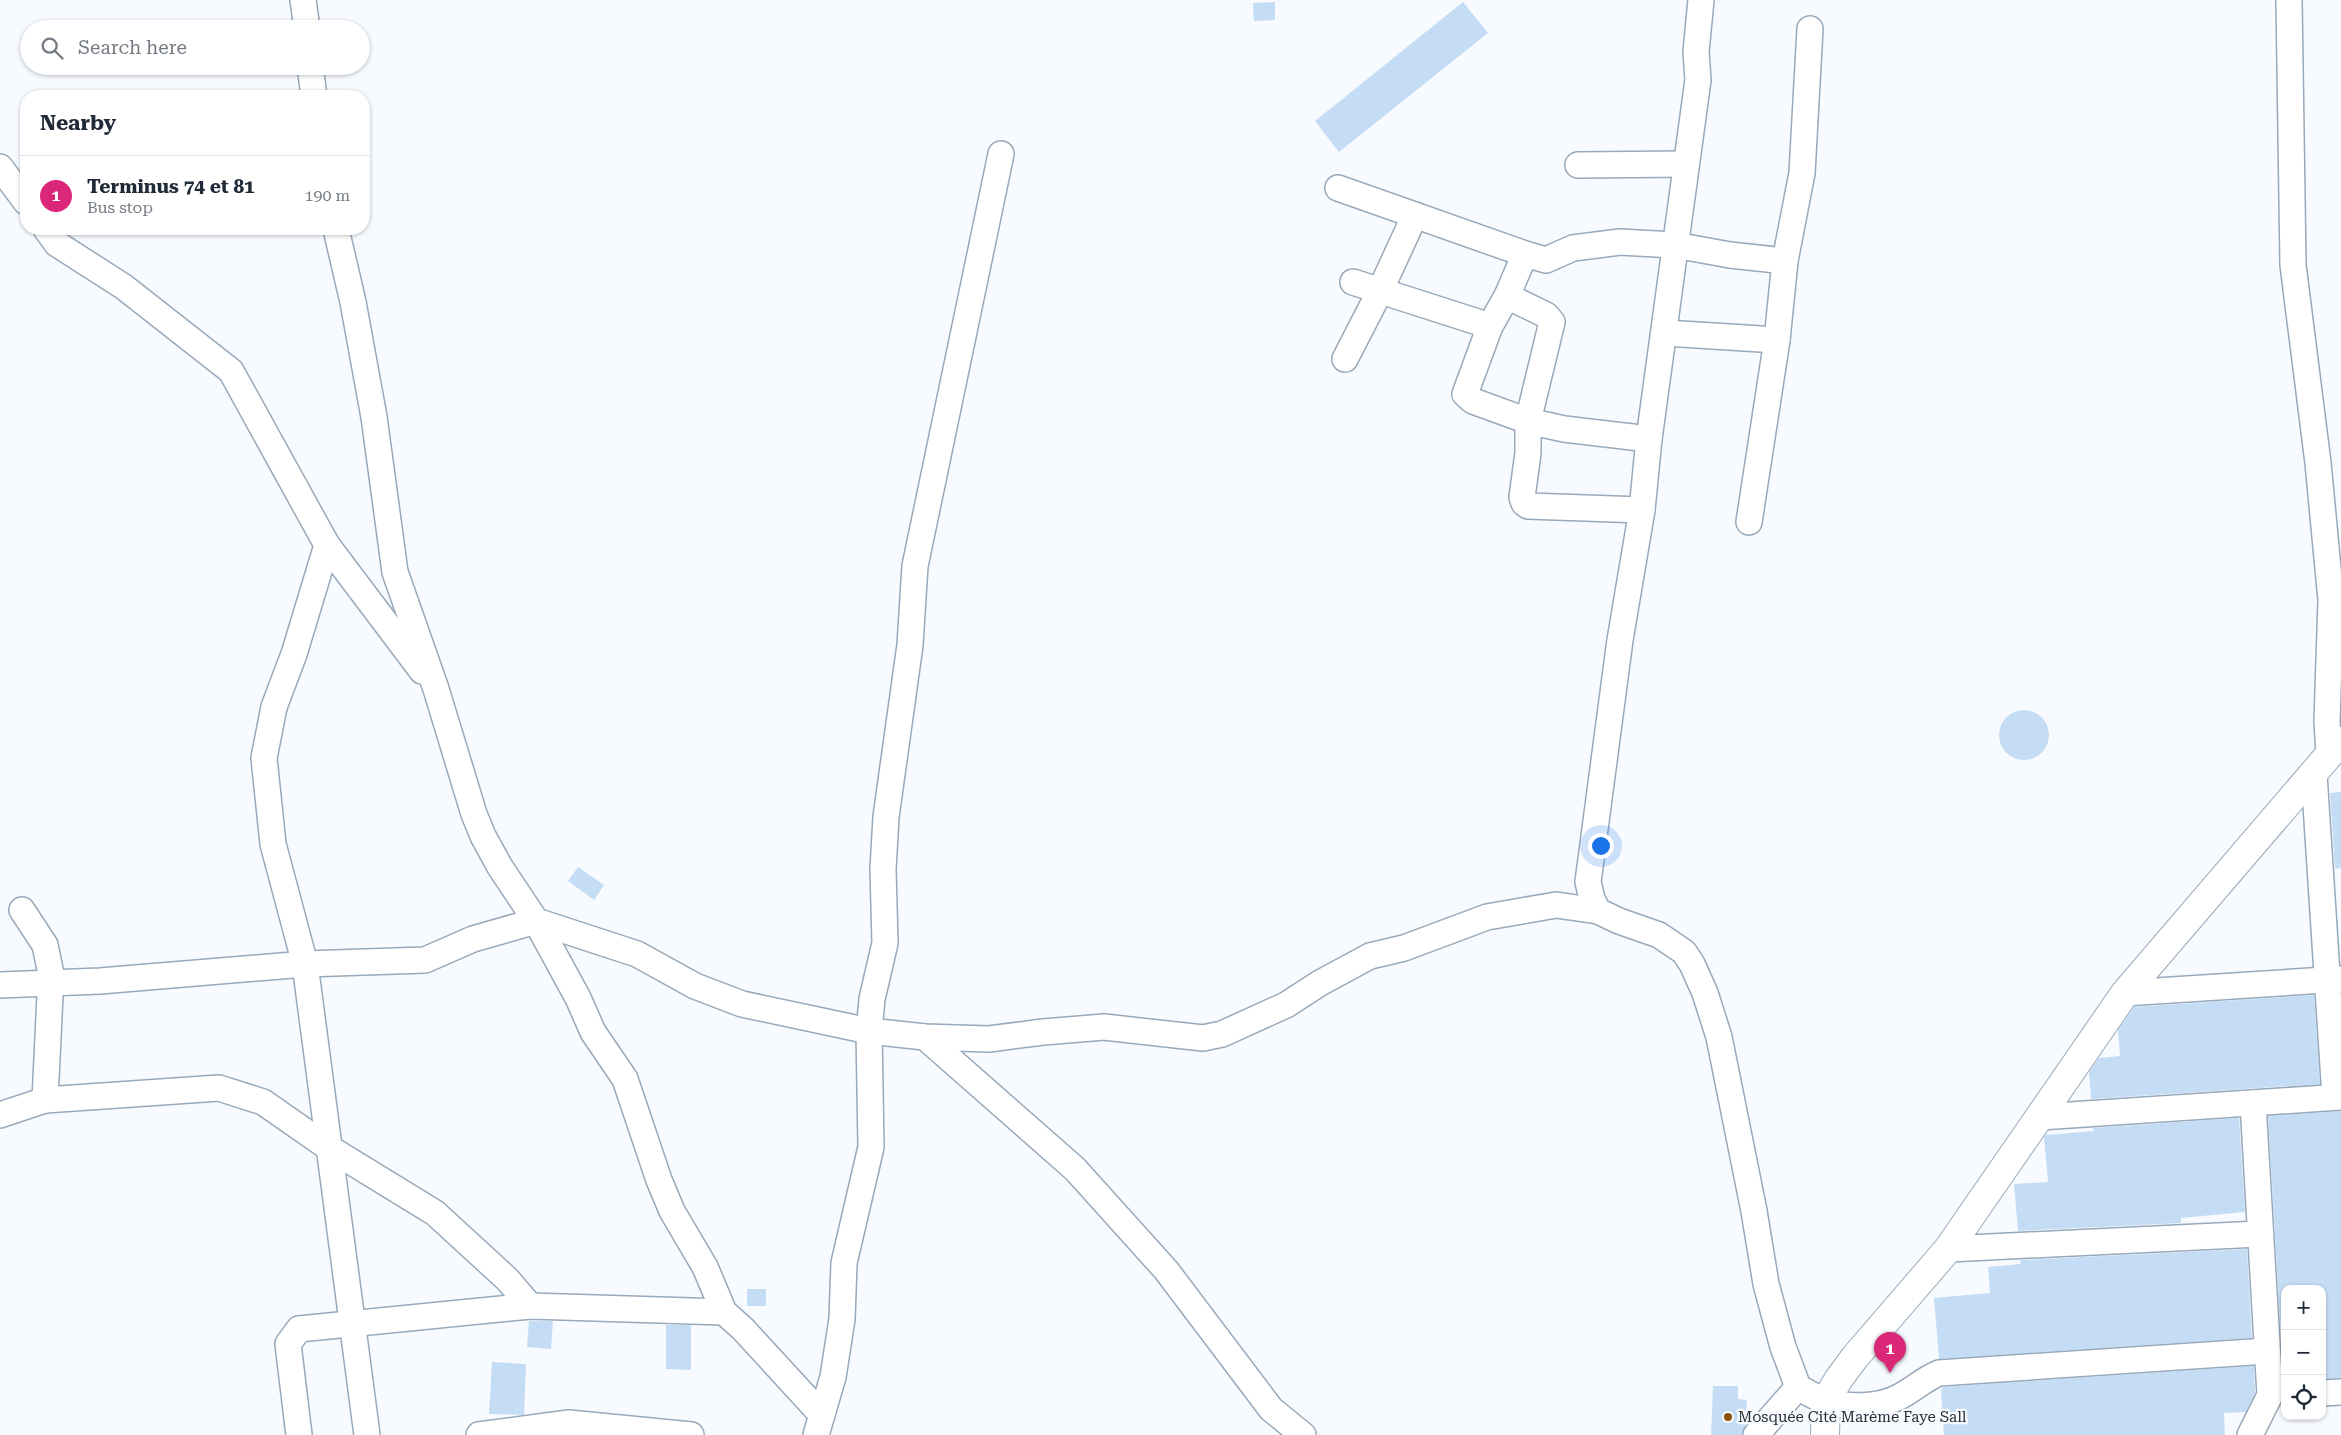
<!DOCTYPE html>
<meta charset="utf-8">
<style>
:root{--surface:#fff;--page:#f2f2f3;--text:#1f2937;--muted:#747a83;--line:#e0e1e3;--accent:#db2777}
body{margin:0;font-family:"Roboto Serif",serif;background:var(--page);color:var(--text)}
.controls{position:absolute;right:15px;bottom:15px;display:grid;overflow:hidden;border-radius:10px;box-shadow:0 1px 4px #0004}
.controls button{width:45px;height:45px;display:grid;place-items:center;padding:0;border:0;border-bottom:1px solid var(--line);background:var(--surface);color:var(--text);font:25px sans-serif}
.you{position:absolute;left:1600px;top:845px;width:18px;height:18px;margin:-12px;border:4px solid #fff;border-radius:50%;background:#1a73e8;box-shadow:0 0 0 8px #1a73e833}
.badge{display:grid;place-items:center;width:32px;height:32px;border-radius:50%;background:var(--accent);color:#fff;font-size:16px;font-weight:700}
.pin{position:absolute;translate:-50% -41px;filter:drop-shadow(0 1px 2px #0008)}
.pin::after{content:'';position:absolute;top:26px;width:18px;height:15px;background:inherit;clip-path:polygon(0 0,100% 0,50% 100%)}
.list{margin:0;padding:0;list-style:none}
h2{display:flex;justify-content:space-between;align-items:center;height:65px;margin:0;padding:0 20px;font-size:21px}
h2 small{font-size:16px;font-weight:400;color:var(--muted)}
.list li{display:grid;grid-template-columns:32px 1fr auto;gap:15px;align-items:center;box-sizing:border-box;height:80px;padding:0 20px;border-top:1px solid var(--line)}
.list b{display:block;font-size:19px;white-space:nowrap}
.list p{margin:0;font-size:16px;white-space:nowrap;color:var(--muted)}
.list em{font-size:16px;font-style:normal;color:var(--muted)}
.icon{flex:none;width:28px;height:28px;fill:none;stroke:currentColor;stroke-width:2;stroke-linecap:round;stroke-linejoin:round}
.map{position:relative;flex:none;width:2341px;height:1435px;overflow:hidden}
.search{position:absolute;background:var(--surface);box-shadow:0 1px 4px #0004;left:20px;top:20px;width:350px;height:55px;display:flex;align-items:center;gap:12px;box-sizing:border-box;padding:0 18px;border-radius:28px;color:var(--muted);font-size:19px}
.panel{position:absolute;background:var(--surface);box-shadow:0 1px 4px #0004;left:20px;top:90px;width:350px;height:145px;border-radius:20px}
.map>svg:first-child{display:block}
.building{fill:#c5ddf4}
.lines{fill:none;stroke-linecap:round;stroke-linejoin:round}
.minor-casing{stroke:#97a9ba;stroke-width:28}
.tertiary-casing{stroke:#97a9ba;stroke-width:30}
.minor{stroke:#fff;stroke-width:25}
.tertiary{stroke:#fff;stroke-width:28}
.poi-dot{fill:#8b5308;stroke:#f7fbff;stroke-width:2}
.labels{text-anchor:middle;stroke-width:4.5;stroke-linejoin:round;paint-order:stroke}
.poi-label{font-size:15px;fill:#282f36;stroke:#f7fbff;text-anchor:start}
</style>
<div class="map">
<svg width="2341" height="1435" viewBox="0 0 2341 1435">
<rect width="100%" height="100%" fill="#f7fbff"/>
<!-- building -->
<g class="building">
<path d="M 1275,2 L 1275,20 L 1254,21 L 1253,3 Z"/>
<path d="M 1463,2 L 1488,33 L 1339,152 L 1315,121 Z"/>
<circle cx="2024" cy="735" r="25"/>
<path d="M 2341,792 L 2341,868 L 2335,869 L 2330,793 Z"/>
<path d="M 578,867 L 604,885 L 594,900 L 568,881 Z"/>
<path d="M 2314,995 L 2320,1084 L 2091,1099 L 2089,1072 L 2099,1058 L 2120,1056 L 2118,1030 L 2134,1007 Z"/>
<path d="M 2341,1111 L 2341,1378 L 2322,1379 L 2322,1289 L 2285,1289 L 2284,1388 L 2268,1116 Z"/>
<path d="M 2239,1118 L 2245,1212 L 2181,1218 L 2181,1223 L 2018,1231 L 2014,1184 L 2048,1182 L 2044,1137 L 2046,1135 L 2094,1131 L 2093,1128 Z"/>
<path d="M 2247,1249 L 2252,1338 L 1939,1359 L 1934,1298 L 1990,1293 L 1988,1267 L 2021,1264 L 2020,1260 Z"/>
<rect x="747" y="1289" width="19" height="17"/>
<path d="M 529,1321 L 553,1321 L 551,1349 L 527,1347 Z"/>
<path d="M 666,1325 L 691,1325 L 691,1370 L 666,1369 Z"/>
<path d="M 492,1362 L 526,1364 L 524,1415 L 489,1414 Z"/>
<path d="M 2254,1366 L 2255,1394 L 2246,1412 L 2224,1413 L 2225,1435 L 1944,1435 L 1941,1390 L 1943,1387 Z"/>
<path d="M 1713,1386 L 1738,1386 L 1738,1399 L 1747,1400 L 1745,1426 L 1742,1435 L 1711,1435 Z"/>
</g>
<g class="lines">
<!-- minor casing -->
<g class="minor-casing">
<g id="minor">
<path d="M 303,0 L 307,29"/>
<path d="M 1701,0 L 1696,52 L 1698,80 L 1649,439 L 1642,510 L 1620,640 L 1588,882 L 1592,899 L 1598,911 L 1619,921 L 1659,935 L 1684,952 L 1692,964 L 1705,993 L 1719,1037 L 1754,1211 L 1766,1284 L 1783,1347 L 1798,1387 C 1807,1392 1816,1398 1826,1401 C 1848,1408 1878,1408 1899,1397 C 1913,1390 1924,1379 1939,1373 L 2267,1351"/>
<path d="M 2289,0 L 2293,265 L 2318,463 L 2331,600 L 2327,721 L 2329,756"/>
<path d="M 310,66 L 314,96"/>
<path d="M 1578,165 L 1686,164"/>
<path d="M 0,167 L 26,202"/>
<path d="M 1338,188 L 1525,254 L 1546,260 L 1573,248 L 1620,242 L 1675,245 L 1730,255 L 1785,261"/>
<path d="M 46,229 L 57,244 L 124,287 L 231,371 L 327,545 L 422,671"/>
<path d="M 336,229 L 353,302 L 374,417 L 395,572 L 436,689 L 474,814 L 483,836 L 500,867 L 536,921 L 578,998 L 593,1032 L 625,1079 L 659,1180 L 672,1211 L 705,1267 L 724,1312 L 743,1329 L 822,1415"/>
<path d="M 1525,254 L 1507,296 L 1490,326 L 1465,394 L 1473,401 L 1528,421 L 1564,429 L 1649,439"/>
<path d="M 1353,282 L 1490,326"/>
<path d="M 1507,296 L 1546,315 L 1552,322 L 1528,421 L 1528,453 L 1522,497 L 1524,503 L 1528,506 L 1642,510"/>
<path d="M 1665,333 L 1777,340"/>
<path d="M 1345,359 L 1380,291 L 1415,215"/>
<path d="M 1749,522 L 1777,340 L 1785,261 L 1802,173 L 1810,29"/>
<path d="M 327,545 L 294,654 L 274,707 L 264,758 L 273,844 L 305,964 L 367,1435"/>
<path d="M 2314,774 L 2335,1097"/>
<path d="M 0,985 L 100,981 L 305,964 L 425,960 L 473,939 L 536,921 L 637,954 L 695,986 L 742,1004 L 869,1031 L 925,1037 L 989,1039 L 1043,1032 L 1104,1027 L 1203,1038 L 1222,1034 L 1286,1005 L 1320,983 L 1370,956 L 1404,948 L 1487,917 L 1556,905 L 1598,911"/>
<path d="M 2125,993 L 2341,979"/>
<path d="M 925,1037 L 1075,1169 L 1166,1270 L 1271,1409 L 1303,1435"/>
<path d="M 45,1100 L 219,1088 L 263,1102 L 329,1148 L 435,1213 L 508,1280 L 530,1306"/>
<path d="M 0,1115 L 45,1100 L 51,974 L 45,945 L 22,910"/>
<path d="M 2040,1117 L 2341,1097"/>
<path d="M 1948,1249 L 2259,1234"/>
<path d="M 2322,1393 L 2341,1392"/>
<path d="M 299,1435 L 288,1344 L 299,1329 L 530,1306 L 724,1312"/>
<path d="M 479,1435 L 569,1423 L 691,1435"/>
<path d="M 816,1435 L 833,1377 L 842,1319 L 844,1263 L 871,1147 L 869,1031 L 872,999 L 885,943 L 883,869 L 886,817 L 910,645 L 915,566 L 1001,154"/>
<path d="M 1756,1435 L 1798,1387"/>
<path d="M 2250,1435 L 2270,1395 L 2253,1103"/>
</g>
</g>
<!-- tertiary casing -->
<g class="tertiary-casing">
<path id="tertiary" d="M 1825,1435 L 1826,1401 L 1838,1380 L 1855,1357 L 1948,1249 L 2125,993 L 2341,741"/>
</g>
<!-- minor -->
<use href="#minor" class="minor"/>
<!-- tertiary -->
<use href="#tertiary" class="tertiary"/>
</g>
<!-- markers -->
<circle class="poi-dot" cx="1728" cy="1417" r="5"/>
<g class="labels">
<!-- poi labels -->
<g class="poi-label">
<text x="1738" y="1422">Mosquée Cité Marème Faye Sall</text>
</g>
</g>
</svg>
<div class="controls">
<button>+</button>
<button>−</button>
<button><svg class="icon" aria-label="locate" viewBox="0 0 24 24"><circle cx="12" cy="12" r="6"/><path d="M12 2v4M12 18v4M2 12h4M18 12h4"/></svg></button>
</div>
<div class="you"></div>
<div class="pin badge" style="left:1890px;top:1373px">1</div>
<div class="search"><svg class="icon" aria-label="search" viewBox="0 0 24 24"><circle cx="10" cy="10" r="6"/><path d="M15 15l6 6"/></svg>Search here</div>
<section class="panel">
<h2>Nearby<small></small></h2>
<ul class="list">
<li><span class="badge">1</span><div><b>Terminus 74 et 81</b><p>Bus stop</p></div><em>190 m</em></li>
</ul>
</section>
</div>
